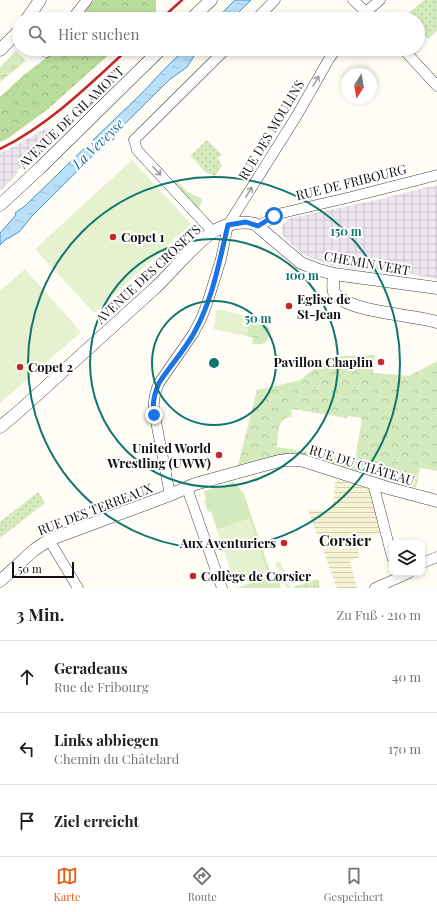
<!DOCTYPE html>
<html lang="de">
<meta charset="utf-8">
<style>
:root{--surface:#fff;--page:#f2f2f2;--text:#202124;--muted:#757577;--line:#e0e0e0;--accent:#ea580c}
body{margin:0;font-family:"Playfair Display",serif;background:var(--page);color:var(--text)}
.controls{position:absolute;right:12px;bottom:12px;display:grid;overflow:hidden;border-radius:8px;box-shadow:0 2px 6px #0003}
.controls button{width:36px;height:36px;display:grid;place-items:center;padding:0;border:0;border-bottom:1px solid var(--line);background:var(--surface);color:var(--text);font:20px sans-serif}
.compass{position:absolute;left:341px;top:68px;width:36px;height:36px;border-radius:50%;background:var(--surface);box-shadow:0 2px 6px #0003;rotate:191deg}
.scale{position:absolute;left:12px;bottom:10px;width:62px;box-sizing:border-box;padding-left:4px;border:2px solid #111;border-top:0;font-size:11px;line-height:14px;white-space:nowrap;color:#111;-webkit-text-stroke:3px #fff;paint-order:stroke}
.stop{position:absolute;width:12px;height:12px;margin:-9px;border:3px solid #1a73e8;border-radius:50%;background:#fff}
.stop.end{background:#1a73e8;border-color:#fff;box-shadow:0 1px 4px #0008}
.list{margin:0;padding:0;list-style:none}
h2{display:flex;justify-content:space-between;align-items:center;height:52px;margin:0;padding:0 16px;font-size:17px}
h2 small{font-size:13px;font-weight:400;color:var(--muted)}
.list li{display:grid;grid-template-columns:26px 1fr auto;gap:12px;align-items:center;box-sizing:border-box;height:72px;padding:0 16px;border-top:1px solid var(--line)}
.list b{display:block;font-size:15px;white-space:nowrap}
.list p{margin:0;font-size:13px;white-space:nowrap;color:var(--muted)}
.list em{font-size:13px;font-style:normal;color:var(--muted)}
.icon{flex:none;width:22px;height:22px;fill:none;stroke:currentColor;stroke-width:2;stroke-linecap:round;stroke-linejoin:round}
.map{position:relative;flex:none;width:437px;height:588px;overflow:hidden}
.search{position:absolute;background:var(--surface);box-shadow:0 2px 6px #0003;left:12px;right:12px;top:12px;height:44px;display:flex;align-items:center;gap:10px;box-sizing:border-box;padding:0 14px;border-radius:22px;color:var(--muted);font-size:15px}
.sheet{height:268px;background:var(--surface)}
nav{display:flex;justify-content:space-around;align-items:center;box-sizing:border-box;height:56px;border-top:1px solid var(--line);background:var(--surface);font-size:11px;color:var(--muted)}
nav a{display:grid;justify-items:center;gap:2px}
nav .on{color:var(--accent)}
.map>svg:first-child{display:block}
.industrial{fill:url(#industrial-grid)}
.farmland{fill:url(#farmland-rules)}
.grass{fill:#d5ebbd}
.forest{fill:url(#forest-crowns)}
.park{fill:url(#park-crowns);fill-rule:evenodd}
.garden{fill:url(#garden-dots)}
.pitch{fill:#e6f2cf}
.water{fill:url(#water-ripples);stroke:#3f96cf}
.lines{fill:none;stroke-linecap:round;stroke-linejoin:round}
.minor-casing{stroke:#444;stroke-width:11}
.tertiary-casing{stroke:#444;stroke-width:13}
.minor{stroke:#fff;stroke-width:10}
.tertiary{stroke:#fff;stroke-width:12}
.rail{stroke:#c4262e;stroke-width:2.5}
.oneway{stroke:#a0a0a0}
.route{stroke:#1a73e8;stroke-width:5}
.ring{fill:none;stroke:#0f766e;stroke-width:2}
.poi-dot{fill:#c4262e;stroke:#fff;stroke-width:1.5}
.labels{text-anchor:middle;stroke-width:4;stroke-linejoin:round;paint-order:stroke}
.street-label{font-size:13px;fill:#111;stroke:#fff}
.poi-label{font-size:13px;font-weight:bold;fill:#111;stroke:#fff;text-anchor:start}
.water-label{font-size:14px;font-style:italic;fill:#1768a6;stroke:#fff}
.quarter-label{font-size:15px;font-weight:bold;fill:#111;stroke:#fff}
.centre{fill:#0f766e;stroke:#fff;stroke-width:2}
.ring-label{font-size:12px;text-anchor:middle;font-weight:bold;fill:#0f766e;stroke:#fff;stroke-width:4;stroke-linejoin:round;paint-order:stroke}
</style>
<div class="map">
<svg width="437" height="588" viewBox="0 0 437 588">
<defs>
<pattern id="industrial-grid" width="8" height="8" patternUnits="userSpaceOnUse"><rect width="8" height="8" fill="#eee6ef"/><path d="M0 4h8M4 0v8" fill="none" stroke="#cbc4cc"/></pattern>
<pattern id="farmland-rules" width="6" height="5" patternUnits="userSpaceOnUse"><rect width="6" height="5" fill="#f6f3d4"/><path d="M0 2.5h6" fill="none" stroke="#d2cfb5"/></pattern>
<pattern id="forest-crowns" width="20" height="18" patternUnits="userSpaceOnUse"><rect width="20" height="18" fill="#b9dc9c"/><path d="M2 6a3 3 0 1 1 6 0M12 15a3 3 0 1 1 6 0" fill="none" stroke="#9ebc85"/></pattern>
<pattern id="park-crowns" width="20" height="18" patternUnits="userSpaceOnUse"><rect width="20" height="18" fill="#d5ebbd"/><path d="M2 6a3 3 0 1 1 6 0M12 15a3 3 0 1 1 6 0" fill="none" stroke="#b6c8a1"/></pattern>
<pattern id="garden-dots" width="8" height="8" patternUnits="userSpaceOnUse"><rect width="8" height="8" fill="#d5ebbd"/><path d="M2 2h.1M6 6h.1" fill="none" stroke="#b6c8a1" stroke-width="1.8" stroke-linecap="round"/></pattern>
<pattern id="water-ripples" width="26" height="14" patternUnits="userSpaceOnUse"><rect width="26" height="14" fill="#b9e0f7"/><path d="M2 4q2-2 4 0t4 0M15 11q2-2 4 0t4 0" fill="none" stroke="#9ebfd3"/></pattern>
</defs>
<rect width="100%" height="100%" fill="#fffdf5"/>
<!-- industrial -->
<g class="industrial">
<path d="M 48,127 L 56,136 L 18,170 L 16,175 L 0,191 L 0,153 L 15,146 Z"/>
<path d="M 437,185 L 437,279 L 389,270 L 389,274 L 330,265 L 302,254 L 284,237 L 281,230 L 282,225 L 291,218 L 372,201 Z"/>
</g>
<!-- farmland -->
<path class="farmland" d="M 336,479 L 369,489 L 372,492 L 382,532 L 354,538 L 360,557 L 350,561 L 357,588 L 337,588 L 308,510 L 332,509 Z"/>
<!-- grass -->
<g class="grass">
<path d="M 174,179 L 188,192 L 202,199 L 202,202 L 198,209 L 173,184 Z"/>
<path d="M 233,482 L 235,483 L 244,494 L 270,571 L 267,572 L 249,519 L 217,530 L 211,511 L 208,512 L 204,501 L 206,500 L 204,491 Z"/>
<path d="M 276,575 L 281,588 L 236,588 Z"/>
</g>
<!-- forest -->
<g class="forest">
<path d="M 94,0 L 156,0 L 156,11 L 147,19 L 79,19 Z"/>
<path d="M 55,49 L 115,49 L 48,109 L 7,139 L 0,142 L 0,97 L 24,75 L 50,55 Z"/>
</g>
<!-- park -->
<g class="park">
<path d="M 16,51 L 26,61 L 0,82 L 0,67 Z"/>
<path d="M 251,317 L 259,324 L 266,324 L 271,331 C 266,344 266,345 252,344 L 253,338 L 246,336 Z"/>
<path d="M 375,355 L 373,373 L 409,376 L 437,361 L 437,471 L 420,468 L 416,488 L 352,470 L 303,454 L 286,455 L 236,473 L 257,390 L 272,387 L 300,380 L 325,360 L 342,356 ZM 292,409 L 347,418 L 348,416 L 362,418 L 355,460 L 277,447 C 278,436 277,417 291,417 Z"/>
</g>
<!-- garden -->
<g class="garden">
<path d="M 424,0 L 437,0 L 437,31 L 428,39 L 418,29 L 418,19 L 409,19 L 406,15 Z"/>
<path d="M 207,140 L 222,155 L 217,158 L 222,165 L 215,176 L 205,172 L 193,158 L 190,156 Z"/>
<path d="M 38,492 L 45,503 L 0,538 L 0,522 Z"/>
<path d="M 318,579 L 320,588 L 293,588 L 293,587 Z"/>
</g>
<!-- pitch -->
<g class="pitch">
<path d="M 132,160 L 191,224 L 94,313 L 35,249 Z"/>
<path d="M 25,269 L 81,332 L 0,403 L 0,291 Z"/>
<path d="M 217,309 L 251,317 L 246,336 L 213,329 Z"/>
<path d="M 249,519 L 267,572 L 235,583 L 217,530 Z"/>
<path d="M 280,561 L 291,588 L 286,588 L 275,563 Z"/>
</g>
<!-- water -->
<g class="water">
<path d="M 235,0 L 251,0 L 232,19 L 216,19 Z"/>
<path d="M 187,49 L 202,49 L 194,56 L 187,67 L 169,80 L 33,215 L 19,232 L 5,240 L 0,245 L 0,233 L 16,215 L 15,213 L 25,206 C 63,169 101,132 139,96 C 155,80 169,62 187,49 Z"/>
</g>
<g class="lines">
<!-- minor casing -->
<g class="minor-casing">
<g id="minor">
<path d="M 353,0 L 374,19"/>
<path d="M 72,19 L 87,0"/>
<path d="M 256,19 L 275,0"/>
<path d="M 361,19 L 366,12 L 380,0"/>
<path d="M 403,49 L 437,86"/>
<path d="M 46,52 L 48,49"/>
<path d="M 258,226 L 282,213 L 351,197 L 437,175"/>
<path d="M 213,232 L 137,150 L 134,140 L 226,49"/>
<path d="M 373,483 L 392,557"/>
<path d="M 187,488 L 222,588"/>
<path d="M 170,495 L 154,411 C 153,401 155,392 159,383 L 193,334 L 201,319 L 207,304 L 221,259 L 228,225 L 296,117 L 329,59 L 336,49"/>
<path d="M 49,540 L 78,588"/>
<path d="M 422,563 L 437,557"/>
<path d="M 375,588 L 409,573"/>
</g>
</g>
<!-- tertiary casing -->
<g class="tertiary-casing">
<g id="tertiary">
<path d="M 27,19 L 40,0"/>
<path d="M 191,19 L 211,0"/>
<path d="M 0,50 L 19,31"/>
<path d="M 0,205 L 40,168 L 161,49"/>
<path d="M 334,274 C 334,279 332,287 334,292 C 344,312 415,315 437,322"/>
<path d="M 0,427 L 17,413 C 63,371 109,330 155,288 C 174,270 192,246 214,231 C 226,224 242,220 255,224 L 301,263 L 319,270 L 334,274 L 437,288"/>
<path d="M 0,581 L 34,550 L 49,540 L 170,495 L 195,484 L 279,461 L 287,460 L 301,460 L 388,488 L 437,501"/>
</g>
</g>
<!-- minor -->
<use href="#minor" class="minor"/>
<!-- tertiary -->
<use href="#tertiary" class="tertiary"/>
<!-- rail -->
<g class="rail">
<path d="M 161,19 L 182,0"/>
<path d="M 0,149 C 50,124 88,86 128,49"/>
</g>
</g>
<!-- one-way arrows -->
<defs><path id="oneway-shaft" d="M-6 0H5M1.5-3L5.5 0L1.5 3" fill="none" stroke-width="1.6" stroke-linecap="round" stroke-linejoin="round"/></defs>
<g class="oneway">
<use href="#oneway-shaft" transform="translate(316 81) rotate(-60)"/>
<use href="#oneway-shaft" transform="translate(157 171) rotate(47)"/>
<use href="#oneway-shaft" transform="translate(249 192) rotate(-58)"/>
</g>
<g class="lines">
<!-- route -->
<path class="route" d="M 154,415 C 152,404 154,394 159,383 C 170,366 184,351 194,333 C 213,299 219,262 228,225 L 246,222 L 258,226 L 274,216"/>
</g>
<!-- distance rings -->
<g class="ring">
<circle cx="214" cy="363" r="62"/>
<circle cx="214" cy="363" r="124"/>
<circle cx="214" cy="363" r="186"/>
</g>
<!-- markers -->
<g class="poi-dot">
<circle cx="113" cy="237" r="4"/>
<circle cx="289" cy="306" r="4"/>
<circle cx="381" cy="362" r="4"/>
<circle cx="20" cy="367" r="4"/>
<circle cx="219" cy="455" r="4"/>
<circle cx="284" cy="543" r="4"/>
<circle cx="193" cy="576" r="4"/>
</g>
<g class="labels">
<!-- street labels -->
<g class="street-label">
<text transform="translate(71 117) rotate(-44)" y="5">AVENUE DE GILAMONT</text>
<text transform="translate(271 130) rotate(-59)" y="5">RUE DES MOULINS</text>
<text transform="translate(351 182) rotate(-14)" y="5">RUE DE FRIBOURG</text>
<text transform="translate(367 263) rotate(10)" y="5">CHEMIN VERT</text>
<text transform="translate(148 274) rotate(-43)" y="5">AVENUE DES CROSETS</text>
<text transform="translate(362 465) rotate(17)" y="5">RUE DU CHÂTEAU</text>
<text transform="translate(95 509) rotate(-21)" y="5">RUE DES TERREAUX</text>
</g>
<!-- poi labels -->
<g class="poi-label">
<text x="121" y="242">Copet 1</text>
<text x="297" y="304">Eglise de<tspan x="297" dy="15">St-Jean</tspan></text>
<text x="373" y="367" text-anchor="end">Pavillon Chaplin</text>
<text x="28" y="372">Copet 2</text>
<text x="211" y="453" text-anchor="end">United World<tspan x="211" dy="15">Wrestling (UWW)</tspan></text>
<text x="276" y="548" text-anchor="end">Aux Aventuriers</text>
<text x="201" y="581">Collège de Corsier</text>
</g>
<!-- water labels -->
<g class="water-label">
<text transform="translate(98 144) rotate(-44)" y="5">La Veveyse</text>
</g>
<!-- quarter labels -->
<g class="quarter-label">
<text x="345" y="546">Corsier</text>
</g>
</g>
<circle cx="214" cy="363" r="6" class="centre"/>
<g class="ring-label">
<text x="346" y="236">150 m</text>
<text x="302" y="280">100 m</text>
<text x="258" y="323">50 m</text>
</g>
</svg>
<div class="controls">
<button><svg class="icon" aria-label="layers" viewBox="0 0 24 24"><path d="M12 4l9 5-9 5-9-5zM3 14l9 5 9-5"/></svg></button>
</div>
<svg class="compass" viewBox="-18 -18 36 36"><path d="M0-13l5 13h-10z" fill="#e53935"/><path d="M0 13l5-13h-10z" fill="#757577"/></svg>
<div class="scale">50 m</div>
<div class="stop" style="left:274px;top:216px"></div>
<div class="stop end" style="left:154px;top:415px"></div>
<div class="search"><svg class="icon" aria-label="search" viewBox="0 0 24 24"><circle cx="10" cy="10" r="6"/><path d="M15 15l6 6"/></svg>Hier suchen</div>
</div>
<section class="sheet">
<h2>3 Min.<small>Zu Fuß · 210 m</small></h2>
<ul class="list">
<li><svg class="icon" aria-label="ahead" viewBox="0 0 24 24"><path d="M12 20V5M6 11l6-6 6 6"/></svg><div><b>Geradeaus</b><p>Rue de Fribourg</p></div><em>40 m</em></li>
<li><svg class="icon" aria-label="left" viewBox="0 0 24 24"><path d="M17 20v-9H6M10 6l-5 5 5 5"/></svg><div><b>Links abbiegen</b><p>Chemin du Châtelard</p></div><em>170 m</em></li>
<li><svg class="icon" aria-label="arrive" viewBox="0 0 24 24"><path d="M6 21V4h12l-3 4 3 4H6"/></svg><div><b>Ziel erreicht</b></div></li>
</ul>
</section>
<nav>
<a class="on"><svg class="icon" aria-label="map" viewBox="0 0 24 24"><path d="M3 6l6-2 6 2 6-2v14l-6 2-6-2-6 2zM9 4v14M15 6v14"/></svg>Karte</a>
<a><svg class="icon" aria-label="directions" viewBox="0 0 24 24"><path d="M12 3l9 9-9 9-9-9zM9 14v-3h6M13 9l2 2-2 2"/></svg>Route</a>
<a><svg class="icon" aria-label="saved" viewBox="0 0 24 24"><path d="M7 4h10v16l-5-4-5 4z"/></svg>Gespeichert</a>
</nav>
